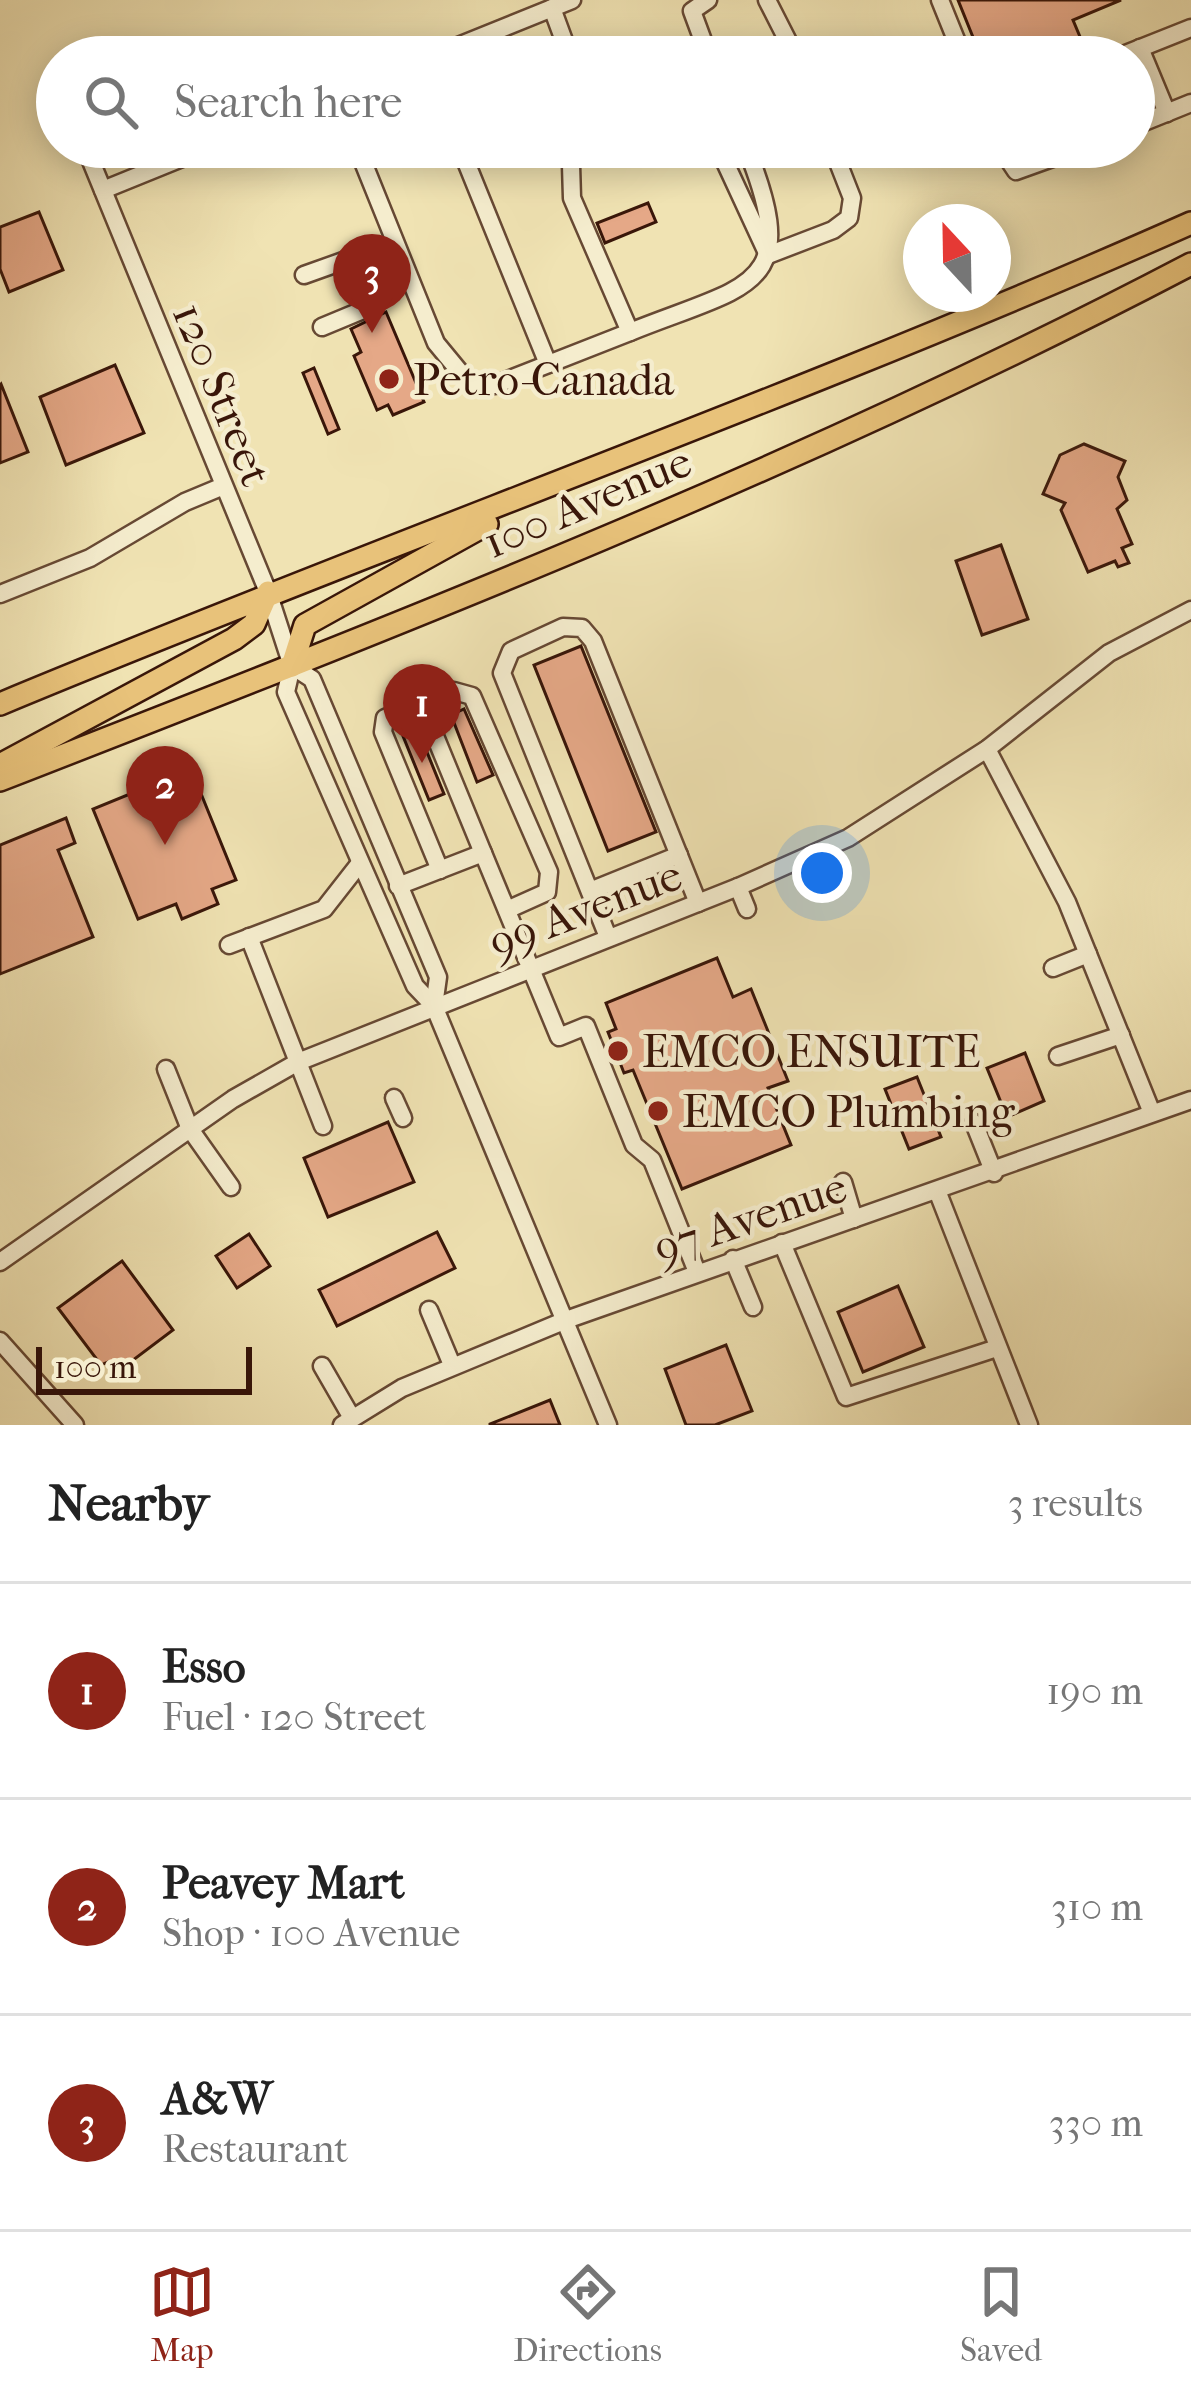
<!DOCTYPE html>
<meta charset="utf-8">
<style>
:root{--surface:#fff;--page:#f6f6f6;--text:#222;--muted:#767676;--line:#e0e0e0;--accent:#8f2418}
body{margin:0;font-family:"IM FELL French Canon",serif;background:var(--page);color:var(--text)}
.compass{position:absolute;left:903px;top:204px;width:108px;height:108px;border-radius:50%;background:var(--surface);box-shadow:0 6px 30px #0003;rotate:338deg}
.scale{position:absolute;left:36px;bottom:30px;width:216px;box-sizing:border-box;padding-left:12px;border:6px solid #391609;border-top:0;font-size:33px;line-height:42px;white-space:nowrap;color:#391609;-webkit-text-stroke:9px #f5edce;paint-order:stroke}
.you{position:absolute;left:822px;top:873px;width:42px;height:42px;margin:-30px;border:9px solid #fff;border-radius:50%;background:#1a73e8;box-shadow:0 0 0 18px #1a73e833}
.badge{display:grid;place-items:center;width:78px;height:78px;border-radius:50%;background:var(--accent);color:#fff;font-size:39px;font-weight:700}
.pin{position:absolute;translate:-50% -99px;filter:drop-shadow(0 3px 6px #0008)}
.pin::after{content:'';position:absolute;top:63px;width:42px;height:36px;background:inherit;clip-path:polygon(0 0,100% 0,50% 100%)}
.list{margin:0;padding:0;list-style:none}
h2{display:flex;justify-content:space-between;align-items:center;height:156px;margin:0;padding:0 48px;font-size:51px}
h2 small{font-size:39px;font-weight:400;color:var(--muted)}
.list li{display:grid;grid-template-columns:78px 1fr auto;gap:36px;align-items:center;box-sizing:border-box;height:216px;padding:0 48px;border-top:3px solid var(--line)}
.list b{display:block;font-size:45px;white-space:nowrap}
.list p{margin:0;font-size:39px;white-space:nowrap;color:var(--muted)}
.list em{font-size:39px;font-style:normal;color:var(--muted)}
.icon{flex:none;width:66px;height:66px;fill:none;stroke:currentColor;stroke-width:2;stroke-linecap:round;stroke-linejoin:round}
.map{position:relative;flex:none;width:1191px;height:1425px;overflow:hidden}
.search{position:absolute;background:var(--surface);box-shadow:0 6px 30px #0003;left:36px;right:36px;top:36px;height:132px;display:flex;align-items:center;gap:30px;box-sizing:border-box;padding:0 42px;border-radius:66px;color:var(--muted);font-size:45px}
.sheet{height:804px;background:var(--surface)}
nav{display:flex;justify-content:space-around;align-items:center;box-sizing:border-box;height:168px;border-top:3px solid var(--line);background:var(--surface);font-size:33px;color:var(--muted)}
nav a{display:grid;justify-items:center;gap:6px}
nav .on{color:var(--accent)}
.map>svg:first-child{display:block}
.building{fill:#e5a887;stroke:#391609;stroke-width:3}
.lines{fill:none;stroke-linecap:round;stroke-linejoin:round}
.minor-casing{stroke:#674934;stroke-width:21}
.major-casing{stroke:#391609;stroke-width:26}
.minor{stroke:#f5edce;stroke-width:16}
.major{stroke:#e8c27a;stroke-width:21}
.poi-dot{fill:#8f2418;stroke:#f5edce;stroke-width:4.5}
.labels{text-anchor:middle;stroke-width:9;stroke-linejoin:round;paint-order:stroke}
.poi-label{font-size:45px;fill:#391609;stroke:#f5edce;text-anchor:start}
.street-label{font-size:45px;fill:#391609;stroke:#f5edce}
</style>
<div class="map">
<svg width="1191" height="1425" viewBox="0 0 1191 1425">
<rect width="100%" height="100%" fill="#f0e3b3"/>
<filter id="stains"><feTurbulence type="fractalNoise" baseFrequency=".00167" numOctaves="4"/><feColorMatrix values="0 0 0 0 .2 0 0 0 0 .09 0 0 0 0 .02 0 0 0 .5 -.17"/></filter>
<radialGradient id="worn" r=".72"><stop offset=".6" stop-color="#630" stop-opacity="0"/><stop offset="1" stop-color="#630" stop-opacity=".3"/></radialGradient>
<!-- building -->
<g class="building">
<path d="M 958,0 L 1121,0 L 1073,20 L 1083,44 L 1052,57 L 981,57 Z"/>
<path d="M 648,203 L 656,222 L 605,243 L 597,223 Z"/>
<path d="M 39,212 L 63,270 L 9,292 L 0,269 L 0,227 Z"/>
<path d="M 386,312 L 424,402 L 393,415 L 388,405 L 377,410 L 354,356 L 361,352 L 351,329 Z"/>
<path d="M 115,365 L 144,433 L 66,465 L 40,397 Z"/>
<path d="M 314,368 L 339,429 L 328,434 L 303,373 Z"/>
<path d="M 1,384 L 28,452 L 0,463 L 0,385 Z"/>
<path d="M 1084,444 L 1125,461 L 1118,477 L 1127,500 L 1117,509 L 1132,544 L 1122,548 L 1129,563 L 1118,567 L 1115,561 L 1088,572 L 1061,510 L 1065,503 L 1043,494 L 1060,455 Z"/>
<path d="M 1001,545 L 1028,619 L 982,635 L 956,561 Z"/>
<path d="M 581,646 L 656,832 L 608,851 L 534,665 Z"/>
<path d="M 464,709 L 493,775 L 477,782 L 451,715 Z"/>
<path d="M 418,730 L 444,794 L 429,800 L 403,736 Z"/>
<path d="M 191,769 L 236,880 L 212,889 L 218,904 L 182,919 L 176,904 L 138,919 L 93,809 Z"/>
<path d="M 66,818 L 75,843 L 58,850 L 93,937 L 0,974 L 0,845 Z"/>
<path d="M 717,958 L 733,997 L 751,989 L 788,1081 L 768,1088 L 791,1145 L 682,1189 L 633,1070 L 624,1073 L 608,1032 L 616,1029 L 606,1003 Z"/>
<path d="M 1025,1053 L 1044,1101 L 1007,1117 L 987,1068 Z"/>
<path d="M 917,1077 L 941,1137 L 909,1149 L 885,1089 Z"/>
<path d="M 388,1122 L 414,1182 L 328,1217 L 304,1158 Z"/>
<path d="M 437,1232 L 455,1268 L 337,1326 L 319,1290 Z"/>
<path d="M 249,1234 L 270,1266 L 237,1288 L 216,1256 Z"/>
<path d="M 122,1261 L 173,1330 L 116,1373 L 108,1362 L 101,1365 L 58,1308 Z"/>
<path d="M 898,1286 L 924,1347 L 863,1372 L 838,1312 Z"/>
<path d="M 726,1345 L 752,1411 L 715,1425 L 686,1425 L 665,1369 Z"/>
<path d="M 550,1400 L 560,1425 L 490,1425 L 490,1424 Z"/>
</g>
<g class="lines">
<!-- minor casing -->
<g class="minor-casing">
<g id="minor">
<path d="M 708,0 L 692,11 L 709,57"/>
<path d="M 767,0 L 796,57"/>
<path d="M 940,0 L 963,57"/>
<path d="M 552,8 L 570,57"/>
<path d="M 1140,48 L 1167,113"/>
<path d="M 431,57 L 572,0"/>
<path d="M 1118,57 L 1191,28"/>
<path d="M 1134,126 L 1191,103"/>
<path d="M 357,147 L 436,343 L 469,383 L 495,385 L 630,332"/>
<path d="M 460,147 L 548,364"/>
<path d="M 581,147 L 571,165 L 572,198 L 630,332 C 749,284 804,290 746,147"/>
<path d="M 718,147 L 768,255 L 833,230 L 849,218 L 852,198 L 832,147"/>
<path d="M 1000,147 L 1016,171 L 1083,147"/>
<path d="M 86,149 L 268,592 L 292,666 L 286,692 L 415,986 L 434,1006 L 608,1425"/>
<path d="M 103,190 L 209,147"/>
<path d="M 304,275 L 360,255 L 373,264 L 383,290 L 375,305 L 322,327"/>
<path d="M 0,594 L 90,558 L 185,502 L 221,487"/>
<path d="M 292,666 L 312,679 L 438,977 L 434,1006"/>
<path d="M 421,702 L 454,691 L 472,696 L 549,872 L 547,892 L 507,910"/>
<path d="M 987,749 L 1067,902 L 1152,1113"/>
<path d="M 440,870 L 383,732 L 385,718 L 421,702 L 483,853"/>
<path d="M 398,886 L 483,853 L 559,1037 L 586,1026 L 634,1145 L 652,1160 L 697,1272"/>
<path d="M 738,887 L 747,909"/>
<path d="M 590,891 L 679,855"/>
<path d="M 249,937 L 323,1126"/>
<path d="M 608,937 L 502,673 L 511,651 L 563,627 L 582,628 L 593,641 L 698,903"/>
<path d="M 229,945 L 324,909 L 360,863"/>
<path d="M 1053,968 L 1088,954"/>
<path d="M 1058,1056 L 1121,1035"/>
<path d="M 166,1069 L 190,1129 L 231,1187"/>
<path d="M 394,1098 L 403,1118"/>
<path d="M 974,1123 L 994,1173"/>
<path d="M 843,1182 L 854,1219"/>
<path d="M 938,1193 L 1029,1425"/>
<path d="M 782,1243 L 846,1397 L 997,1348"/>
<path d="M 733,1259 L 753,1307"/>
<path d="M 0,1262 L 233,1099 L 298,1062 L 738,887 L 848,838 L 987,749 L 1109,653 L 1191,610"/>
<path d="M 429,1310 L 452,1365"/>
<path d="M 0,1341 L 75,1425"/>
<path d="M 322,1366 L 352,1418"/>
<path d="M 342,1425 L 402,1388 L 566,1320 L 1191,1100"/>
</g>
</g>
<!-- major casing -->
<g class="major-casing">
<g id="major">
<path d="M 292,666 L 305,625 L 487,524"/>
<path d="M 0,704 C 396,539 799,397 1191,223"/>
<path d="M 0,765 L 234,639 L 254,624 L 268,592"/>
<path d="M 0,780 C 403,623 808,465 1191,264"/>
</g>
</g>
<!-- minor -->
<use href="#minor" class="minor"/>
<!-- major -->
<use href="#major" class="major"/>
</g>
<!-- markers -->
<g class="poi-dot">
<circle cx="389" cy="379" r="12"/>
<circle cx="618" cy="1051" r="12"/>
<circle cx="658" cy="1111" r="12"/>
</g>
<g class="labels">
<!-- poi labels -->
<g class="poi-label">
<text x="413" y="395">Petro-Canada</text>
<text x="642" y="1067">EMCO ENSUITE</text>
<text x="682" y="1127">EMCO Plumbing</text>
</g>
<!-- street labels -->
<g class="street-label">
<text transform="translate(223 394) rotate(68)" y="16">120 Street</text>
<text transform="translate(587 501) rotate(-23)" y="16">100 Avenue</text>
<text transform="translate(585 908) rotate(-21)" y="16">99 Avenue</text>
<text transform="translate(750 1217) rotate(-19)" y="16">97 Avenue</text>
</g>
</g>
<rect width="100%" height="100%" filter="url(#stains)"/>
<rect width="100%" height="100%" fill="url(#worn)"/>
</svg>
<svg class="compass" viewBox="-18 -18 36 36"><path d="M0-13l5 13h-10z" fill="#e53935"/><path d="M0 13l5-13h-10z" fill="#767676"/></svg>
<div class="scale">100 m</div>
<div class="you"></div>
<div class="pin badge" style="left:422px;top:763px">1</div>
<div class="pin badge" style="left:165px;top:845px">2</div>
<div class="pin badge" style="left:372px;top:333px">3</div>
<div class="search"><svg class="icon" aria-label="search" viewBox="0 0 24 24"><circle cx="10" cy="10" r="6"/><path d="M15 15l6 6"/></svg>Search here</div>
</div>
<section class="sheet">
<h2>Nearby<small>3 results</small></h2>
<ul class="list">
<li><span class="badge">1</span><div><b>Esso</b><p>Fuel · 120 Street</p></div><em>190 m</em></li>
<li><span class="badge">2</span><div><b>Peavey Mart</b><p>Shop · 100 Avenue</p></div><em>310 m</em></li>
<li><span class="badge">3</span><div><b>A&amp;W</b><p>Restaurant</p></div><em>330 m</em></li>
</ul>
</section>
<nav>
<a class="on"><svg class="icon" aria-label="map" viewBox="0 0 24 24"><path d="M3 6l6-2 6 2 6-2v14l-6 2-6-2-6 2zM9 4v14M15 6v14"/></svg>Map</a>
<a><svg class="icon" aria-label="directions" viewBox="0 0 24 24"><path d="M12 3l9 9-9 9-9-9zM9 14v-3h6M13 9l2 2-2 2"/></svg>Directions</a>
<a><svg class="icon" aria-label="saved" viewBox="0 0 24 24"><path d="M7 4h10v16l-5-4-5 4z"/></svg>Saved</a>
</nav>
